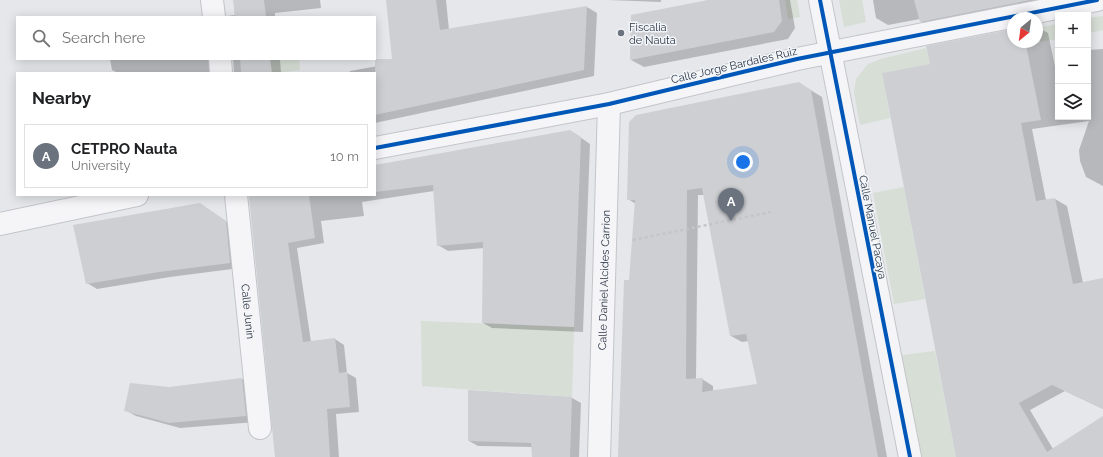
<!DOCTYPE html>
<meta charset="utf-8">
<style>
:root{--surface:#fff;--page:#f2f2f2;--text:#202124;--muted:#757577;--line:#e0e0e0;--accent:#6b737f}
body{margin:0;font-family:Raleway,sans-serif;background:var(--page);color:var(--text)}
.controls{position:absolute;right:12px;top:12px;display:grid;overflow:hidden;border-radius:0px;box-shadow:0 2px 10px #0003}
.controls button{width:36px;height:36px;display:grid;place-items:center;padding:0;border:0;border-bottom:1px solid var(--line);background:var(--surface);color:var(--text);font:20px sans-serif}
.compass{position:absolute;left:1007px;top:12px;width:36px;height:36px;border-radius:50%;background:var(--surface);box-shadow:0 2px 10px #0003;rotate:209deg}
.you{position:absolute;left:743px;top:162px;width:14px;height:14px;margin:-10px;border:3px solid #fff;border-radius:50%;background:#1a73e8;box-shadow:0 0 0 6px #1a73e833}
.badge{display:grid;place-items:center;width:26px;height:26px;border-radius:50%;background:var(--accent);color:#fff;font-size:13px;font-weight:700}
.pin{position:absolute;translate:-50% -33px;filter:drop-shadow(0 1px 2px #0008)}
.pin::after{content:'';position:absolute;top:21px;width:14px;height:12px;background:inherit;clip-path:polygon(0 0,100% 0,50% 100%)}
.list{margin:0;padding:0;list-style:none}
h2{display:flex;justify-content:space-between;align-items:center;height:52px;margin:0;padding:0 16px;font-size:17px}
h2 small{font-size:13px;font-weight:400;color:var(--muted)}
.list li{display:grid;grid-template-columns:26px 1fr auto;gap:12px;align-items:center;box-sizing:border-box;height:64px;margin:0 8px 8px;padding:0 8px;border:1px solid var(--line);border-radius:0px}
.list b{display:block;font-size:15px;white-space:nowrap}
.list p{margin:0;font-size:13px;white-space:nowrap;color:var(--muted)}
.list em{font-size:13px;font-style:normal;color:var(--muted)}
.icon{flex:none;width:22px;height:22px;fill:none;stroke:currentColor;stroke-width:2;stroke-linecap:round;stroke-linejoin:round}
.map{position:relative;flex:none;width:1103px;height:457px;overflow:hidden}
.search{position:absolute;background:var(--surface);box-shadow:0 2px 10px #0003;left:16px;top:16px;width:360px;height:44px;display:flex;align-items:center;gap:10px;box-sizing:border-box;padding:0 14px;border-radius:0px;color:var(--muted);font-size:15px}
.panel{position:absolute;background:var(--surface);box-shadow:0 2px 10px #0003;left:16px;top:72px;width:360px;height:124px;border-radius:0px}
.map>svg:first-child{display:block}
.green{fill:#d6ded5}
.shadow{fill:#0003;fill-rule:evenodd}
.building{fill:#cdcfd3;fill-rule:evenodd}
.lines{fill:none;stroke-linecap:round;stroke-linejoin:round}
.minor-casing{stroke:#c3c5c8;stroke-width:24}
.path{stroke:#c4c5ca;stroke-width:2.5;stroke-dasharray:3 3;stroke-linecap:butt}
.minor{stroke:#f5f5f7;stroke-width:22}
.cycleway-casing{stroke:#f3f6f9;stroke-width:6}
.cycleway{stroke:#0057b8;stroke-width:4}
.poi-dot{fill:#6b737f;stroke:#f3f6f9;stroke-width:1.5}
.labels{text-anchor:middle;stroke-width:3;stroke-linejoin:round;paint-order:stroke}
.poi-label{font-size:11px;fill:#2a3446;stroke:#f3f6f9;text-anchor:start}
.street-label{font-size:11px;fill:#2a3446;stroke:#f3f6f9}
</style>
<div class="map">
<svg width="1103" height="457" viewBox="0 0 1103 457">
<rect width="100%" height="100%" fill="#e5e7ea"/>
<!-- green -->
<g class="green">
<path d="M 785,0 L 797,0 L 800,17 L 788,19 Z"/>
<path d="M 839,0 L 862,0 L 866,22 L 844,27 Z"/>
<path d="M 1103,16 L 1103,30 L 1088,33 L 1088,18 Z"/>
<path d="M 1058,24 L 1058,39 L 1040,42 L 1037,28 Z"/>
<path d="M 926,48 L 930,64 L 882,73 L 890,118 L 860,125 L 854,93 L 856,79 L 868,64 L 881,59 Z"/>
<path d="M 253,59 L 299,59 L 300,70 L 274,73 L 241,73 L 240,61 Z"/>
<path d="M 904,187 L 925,299 L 894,304 L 873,193 Z"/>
<path d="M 421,321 L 574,327 L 572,397 L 422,386 Z"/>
<path d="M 935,351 L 956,457 L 916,457 L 896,356 Z"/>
</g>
<!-- shadow -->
<g class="shadow">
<path d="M 234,0 L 320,0 L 321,8 L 275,13 L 275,17 L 227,17 L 227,16 L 235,15 Z"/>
<path d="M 397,0 L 446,0 L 449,30 L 587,7 L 597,13 L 594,76 L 375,123 L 375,73 L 350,73 L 350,71 L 394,63 Z"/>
<path d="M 608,0 L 661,0 L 661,2 Z"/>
<path d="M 713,0 L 790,0 L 795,28 L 788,39 L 644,67 L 631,60 Z"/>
<path d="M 873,0 L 1040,0 L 1041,7 L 933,28 L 921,21 L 920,19 L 888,25 L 876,18 Z"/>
<path d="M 1037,27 L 1048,33 L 1056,71 L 1058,70 L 1058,117 L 1088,117 L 1088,50 L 1103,49 L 1103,186 L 1086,177 L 1080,161 L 1079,150 L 1089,121 L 1032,129 L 1046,200 L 1055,199 L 1067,206 L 1083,283 L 1103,281 L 1103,409 L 1065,391 L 1030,410 L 1053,449 L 1103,417 L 1103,457 L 957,457 L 931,65 L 1013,30 L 1013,42 L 1037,42 Z"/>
<path d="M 110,59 L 219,59 L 218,73 L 118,73 L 112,70 Z"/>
<path d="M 233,59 L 280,59 L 281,73 L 234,73 Z"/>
<path d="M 799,83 L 822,97 L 887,457 L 619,457 L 636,204 L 628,199 ZM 698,195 L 704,195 L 731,336 L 742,342 L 749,341 L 758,385 L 713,391 L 713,386 L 702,379 L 696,379 Z"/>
<path d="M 580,137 L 590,144 L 583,332 L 492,328 L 483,323 L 484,248 L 448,251 L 438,245 L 434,191 L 362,202 L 364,216 L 321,221 L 324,243 L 297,248 L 311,342 L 335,339 L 344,345 L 347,373 L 356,378 L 359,412 L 336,414 L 339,457 L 276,457 L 251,195 L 375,195 L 375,166 Z"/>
<path d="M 200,204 L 236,228 L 240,268 L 170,277 L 97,289 L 87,283 Z"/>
<path d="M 242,379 L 252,384 L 256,422 L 180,428 L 136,416 L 125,410 L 169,388 Z"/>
<path d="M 572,398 L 581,403 L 579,457 L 533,457 L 533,447 L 478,446 L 469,441 Z"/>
</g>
<!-- building -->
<g class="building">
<path d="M 233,0 L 264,0 L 266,17 L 235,17 Z"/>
<path d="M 386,0 L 436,0 L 440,30 L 587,6 L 584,70 L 375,115 L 375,59 L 392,59 Z"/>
<path d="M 708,0 L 779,0 L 782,21 L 774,32 L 630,60 L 631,15 Z"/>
<path d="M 914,0 L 1030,0 L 920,22 Z"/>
<path d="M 1013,29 L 1013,42 L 1037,42 L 1037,30 L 1040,42 L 1026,45 L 1041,120 L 1021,123 L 1036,201 L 1055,198 L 1073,284 L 1103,278 L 1103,409 L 1052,385 L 1019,403 L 1047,452 L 1103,416 L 1103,457 L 956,457 L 882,73 L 930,64 L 926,46 Z"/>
<path d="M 240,59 L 270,59 L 272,73 L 241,73 Z"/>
<path d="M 799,82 L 811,90 L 878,457 L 618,457 L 624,280 L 629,280 L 635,200 L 627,200 L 629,122 L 636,115 ZM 702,188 L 730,336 L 746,334 L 757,384 L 702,392 L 703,378 L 686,379 L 687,190 Z"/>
<path d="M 570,130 L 581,137 L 574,327 L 482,323 L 483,242 L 437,246 L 433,185 L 375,192 L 375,165 Z"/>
<path d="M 250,195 L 309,195 L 315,238 L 288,243 L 303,342 L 335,338 L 339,373 L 347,372 L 350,407 L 327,409 L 330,457 L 275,457 L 249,197 Z"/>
<path d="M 200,203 L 226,221 L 230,263 L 159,272 L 86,284 L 73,225 Z"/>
<path d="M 242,378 L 246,416 L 169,423 L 124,411 L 130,383 L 169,387 Z"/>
<path d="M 468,390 L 572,397 L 570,457 L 532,457 L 531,443 L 468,441 Z"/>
</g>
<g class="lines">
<!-- minor casing -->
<g class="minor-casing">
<g id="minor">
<path d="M 212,0 L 214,17"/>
<path d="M 820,0 L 910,457"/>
<path d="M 220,59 L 221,73"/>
<path d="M 375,148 L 609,104 L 797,59 L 1097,0"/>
<path id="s1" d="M 236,195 L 260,428"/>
<path d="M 0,224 L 137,195"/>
<path id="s2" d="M 599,457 L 609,104"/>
</g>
</g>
<!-- path -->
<path class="path" d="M 633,240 L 771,212"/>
<!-- minor -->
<use href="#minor" class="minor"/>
<!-- cycleway casing -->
<g class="cycleway-casing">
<g id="cycleway">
<path d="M 820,0 L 910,457"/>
<path d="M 375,148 L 609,104 L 797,59 L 1097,0"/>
</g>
</g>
<!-- cycleway -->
<use href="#cycleway" class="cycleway"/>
</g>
<!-- markers -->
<circle class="poi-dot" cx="621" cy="33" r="4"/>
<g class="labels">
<!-- poi labels -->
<g class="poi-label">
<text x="629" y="31">Fiscalia<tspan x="629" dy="13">de Nauta</tspan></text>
</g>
<!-- street labels -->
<g class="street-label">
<text transform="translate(734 65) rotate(-13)" y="4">Calle Jorge Bardales Ruiz</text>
<text transform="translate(873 227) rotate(79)" y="4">Calle Manuel Pacaya</text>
<text dy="4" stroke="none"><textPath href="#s2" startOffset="177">Calle Daniel Alcides Carrion</textPath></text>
<text dy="4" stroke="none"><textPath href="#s1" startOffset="117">Calle Junin</textPath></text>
</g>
</g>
</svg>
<div class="controls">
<button>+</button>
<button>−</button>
<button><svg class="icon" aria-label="layers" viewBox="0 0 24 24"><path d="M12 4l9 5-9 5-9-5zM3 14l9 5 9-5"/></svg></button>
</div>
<svg class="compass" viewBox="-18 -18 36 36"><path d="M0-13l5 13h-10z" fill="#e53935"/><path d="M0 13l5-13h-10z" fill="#757577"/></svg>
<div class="you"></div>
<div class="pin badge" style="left:731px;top:221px">A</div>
<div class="search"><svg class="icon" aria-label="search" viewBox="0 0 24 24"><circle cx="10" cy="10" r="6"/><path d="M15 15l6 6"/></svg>Search here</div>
<section class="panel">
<h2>Nearby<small></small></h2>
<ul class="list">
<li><span class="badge">A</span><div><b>CETPRO Nauta</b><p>University</p></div><em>10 m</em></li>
</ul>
</section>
</div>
